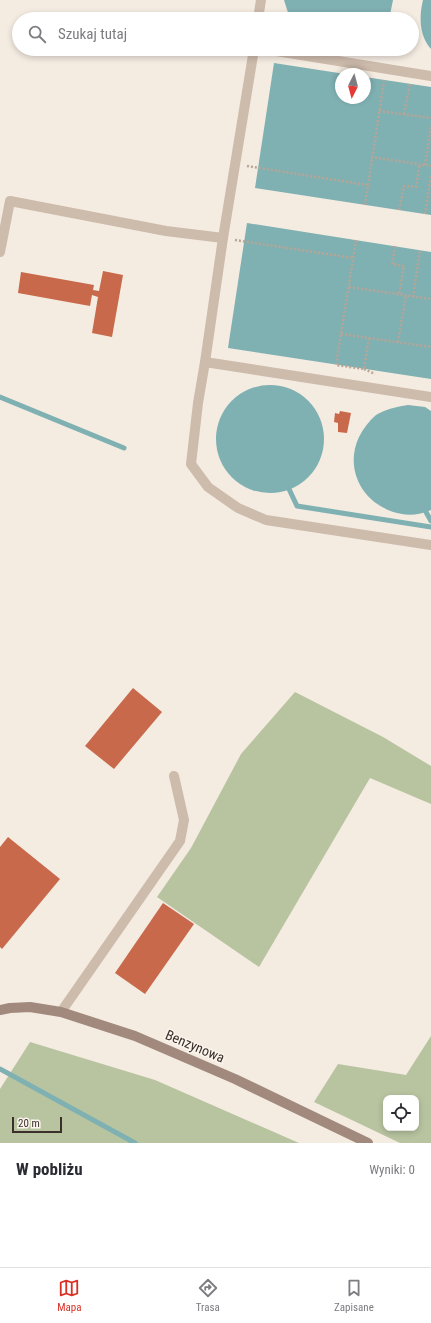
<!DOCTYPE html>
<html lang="pl">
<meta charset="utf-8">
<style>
:root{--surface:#fff;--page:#f7f7f7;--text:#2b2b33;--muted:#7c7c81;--line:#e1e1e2;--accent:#d93025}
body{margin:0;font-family:"Roboto Condensed",sans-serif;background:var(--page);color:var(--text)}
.controls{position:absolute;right:12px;bottom:12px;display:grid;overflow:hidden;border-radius:8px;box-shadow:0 2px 6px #0003}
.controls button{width:36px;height:36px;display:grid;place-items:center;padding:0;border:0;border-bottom:1px solid var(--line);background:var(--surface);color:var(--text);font:20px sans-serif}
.compass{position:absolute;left:335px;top:68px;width:36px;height:36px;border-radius:50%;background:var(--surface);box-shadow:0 2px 6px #0003;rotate:186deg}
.scale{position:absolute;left:12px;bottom:10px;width:50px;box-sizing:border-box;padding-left:4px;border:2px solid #3b302b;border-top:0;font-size:11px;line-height:14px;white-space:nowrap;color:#3b302b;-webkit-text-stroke:3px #fbf5ee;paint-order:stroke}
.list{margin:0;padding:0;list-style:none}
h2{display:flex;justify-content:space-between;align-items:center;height:52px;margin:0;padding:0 16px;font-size:17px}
h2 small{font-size:13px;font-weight:400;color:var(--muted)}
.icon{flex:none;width:22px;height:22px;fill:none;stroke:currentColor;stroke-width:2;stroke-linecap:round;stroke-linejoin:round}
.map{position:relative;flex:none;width:431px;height:1143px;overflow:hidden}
.search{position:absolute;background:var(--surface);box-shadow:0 2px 6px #0003;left:12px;right:12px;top:12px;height:44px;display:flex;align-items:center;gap:10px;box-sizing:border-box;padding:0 14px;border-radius:22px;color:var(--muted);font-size:15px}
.sheet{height:124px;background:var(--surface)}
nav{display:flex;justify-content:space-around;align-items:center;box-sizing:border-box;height:56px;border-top:1px solid var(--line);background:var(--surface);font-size:11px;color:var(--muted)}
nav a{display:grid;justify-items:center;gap:2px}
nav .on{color:var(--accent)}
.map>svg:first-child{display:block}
.green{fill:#b8c4a0;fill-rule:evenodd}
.water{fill:#7fb0b2}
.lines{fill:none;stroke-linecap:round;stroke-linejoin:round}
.stream{stroke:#7fb0b2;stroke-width:5}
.building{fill:#c8694b}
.path{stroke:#b9a596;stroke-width:2.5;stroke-dasharray:2 2;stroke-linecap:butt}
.lane{stroke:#cdbbac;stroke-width:10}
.secondary{stroke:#a18a7d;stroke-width:10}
.labels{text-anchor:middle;stroke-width:3;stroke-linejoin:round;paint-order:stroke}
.street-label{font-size:14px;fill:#3b302b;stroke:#fbf5ee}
</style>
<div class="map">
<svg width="431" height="1143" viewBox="0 0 431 1143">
<rect width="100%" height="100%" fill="#f4ebe1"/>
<!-- green -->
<g class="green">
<path d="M 295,692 L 383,737 L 431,766 L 431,804 L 370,778 L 259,967 L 157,897 L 191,848 L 241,754 Z"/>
<path d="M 431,1036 L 431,1143 L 400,1143 L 314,1102 L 338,1064 L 406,1075 ZM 386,1098 L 416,1098 L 416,1128 L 386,1128 Z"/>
<path d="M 30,1042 L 155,1080 L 299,1143 L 0,1143 L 0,1089 Z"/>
</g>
<!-- water -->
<g class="water">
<path d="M 284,0 L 393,0 L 390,15 L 388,19 L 290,19 Z"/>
<path d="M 423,0 L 431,0 L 431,49 C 419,36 419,16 423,0 Z"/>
<path d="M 274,63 L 345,74 L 341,74 L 341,98 L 365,98 L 365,77 L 431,87 L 431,215 L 255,188 Z"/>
<path d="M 247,223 L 431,252 L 431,379 L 228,348 Z"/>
<circle cx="270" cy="439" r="54"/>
<path d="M 408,405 L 425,407 L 431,411 L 431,510 C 422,514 411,516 402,514 C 365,508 343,471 359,437 C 363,429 369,421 376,415 C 386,409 396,407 408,405 Z"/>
</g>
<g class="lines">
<!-- stream -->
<g class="stream">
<path d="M 0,397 L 124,448"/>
<path d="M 289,489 L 297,506 L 431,527"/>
<path d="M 426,512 L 431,521"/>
<path d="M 0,1069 L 135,1143"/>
</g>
</g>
<!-- building -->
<g class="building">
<path d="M 103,271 L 123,275 L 112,337 L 92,333 L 98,297 L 92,295 L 90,306 L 18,293 L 21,272 L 94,285 L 93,290 L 99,291 Z"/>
<path d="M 340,411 L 351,413 L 347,433 L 338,432 L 338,423 L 334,422 L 335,413 L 339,414 Z"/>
<path d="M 133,688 L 162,712 L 114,769 L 85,746 Z"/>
<path d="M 8,837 L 60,879 L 2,949 L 0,947 L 0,847 Z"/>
<path d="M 163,903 L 194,924 L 145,994 L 115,973 Z"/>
</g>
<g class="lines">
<!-- path -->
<g class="path">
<path d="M 379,111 L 431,118"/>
<path d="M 404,114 L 410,84"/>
<path d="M 371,157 L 431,166"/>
<path d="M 425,165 L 431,125"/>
<path d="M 247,166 L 367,185"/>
<path d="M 365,205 L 384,81"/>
<path d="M 399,210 L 404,186 L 416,187 L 420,164"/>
<path d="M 425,214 L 431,175"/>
<path d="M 235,240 L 353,258"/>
<path d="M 356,240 L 336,365 L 364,369 L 369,338"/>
<path d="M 395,246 L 392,264 L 404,266 L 399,294"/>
<path d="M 349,287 L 431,299"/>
<path d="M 413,297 L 420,250"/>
<path d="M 341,334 L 431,347"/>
<path d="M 398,342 L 406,295"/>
<path d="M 364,369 L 375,374"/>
</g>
<!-- lane -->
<g class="lane">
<path d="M 258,19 L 261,0"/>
<path d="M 254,49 L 223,238 L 205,362 L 198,403 L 191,464 L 208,487 L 238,508 L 266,520 L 431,545"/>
<path d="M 264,49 L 431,76"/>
<path d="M 0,252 L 10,201 L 166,231 L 223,238"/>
<path d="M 205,362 L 431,397"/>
<path d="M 61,1012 L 180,841 L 184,820 L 174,776"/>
</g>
<!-- secondary -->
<path class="secondary" d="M 0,1010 L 10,1008 L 30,1007 L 61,1012 L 135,1036 L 235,1079 L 368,1143"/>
</g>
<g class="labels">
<!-- street labels -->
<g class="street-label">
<text transform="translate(195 1046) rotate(23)" y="5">Benzynowa</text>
</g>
</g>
</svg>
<div class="controls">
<button><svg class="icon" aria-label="locate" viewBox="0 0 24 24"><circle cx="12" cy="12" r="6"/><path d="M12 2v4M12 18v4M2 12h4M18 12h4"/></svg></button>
</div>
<svg class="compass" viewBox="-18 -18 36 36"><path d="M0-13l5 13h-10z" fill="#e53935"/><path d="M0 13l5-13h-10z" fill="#7c7c81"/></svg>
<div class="scale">20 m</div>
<div class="search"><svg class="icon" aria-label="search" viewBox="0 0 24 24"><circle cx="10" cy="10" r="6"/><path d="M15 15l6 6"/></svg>Szukaj tutaj</div>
</div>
<section class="sheet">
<h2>W pobliżu<small>Wyniki: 0</small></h2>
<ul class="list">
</ul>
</section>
<nav>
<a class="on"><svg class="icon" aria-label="map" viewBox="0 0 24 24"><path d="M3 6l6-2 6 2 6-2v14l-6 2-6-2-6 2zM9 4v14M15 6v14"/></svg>Mapa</a>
<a><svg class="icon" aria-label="directions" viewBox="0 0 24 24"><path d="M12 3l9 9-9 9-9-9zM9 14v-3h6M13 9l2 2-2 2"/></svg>Trasa</a>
<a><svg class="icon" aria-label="saved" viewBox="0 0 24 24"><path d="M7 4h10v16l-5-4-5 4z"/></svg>Zapisane</a>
</nav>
